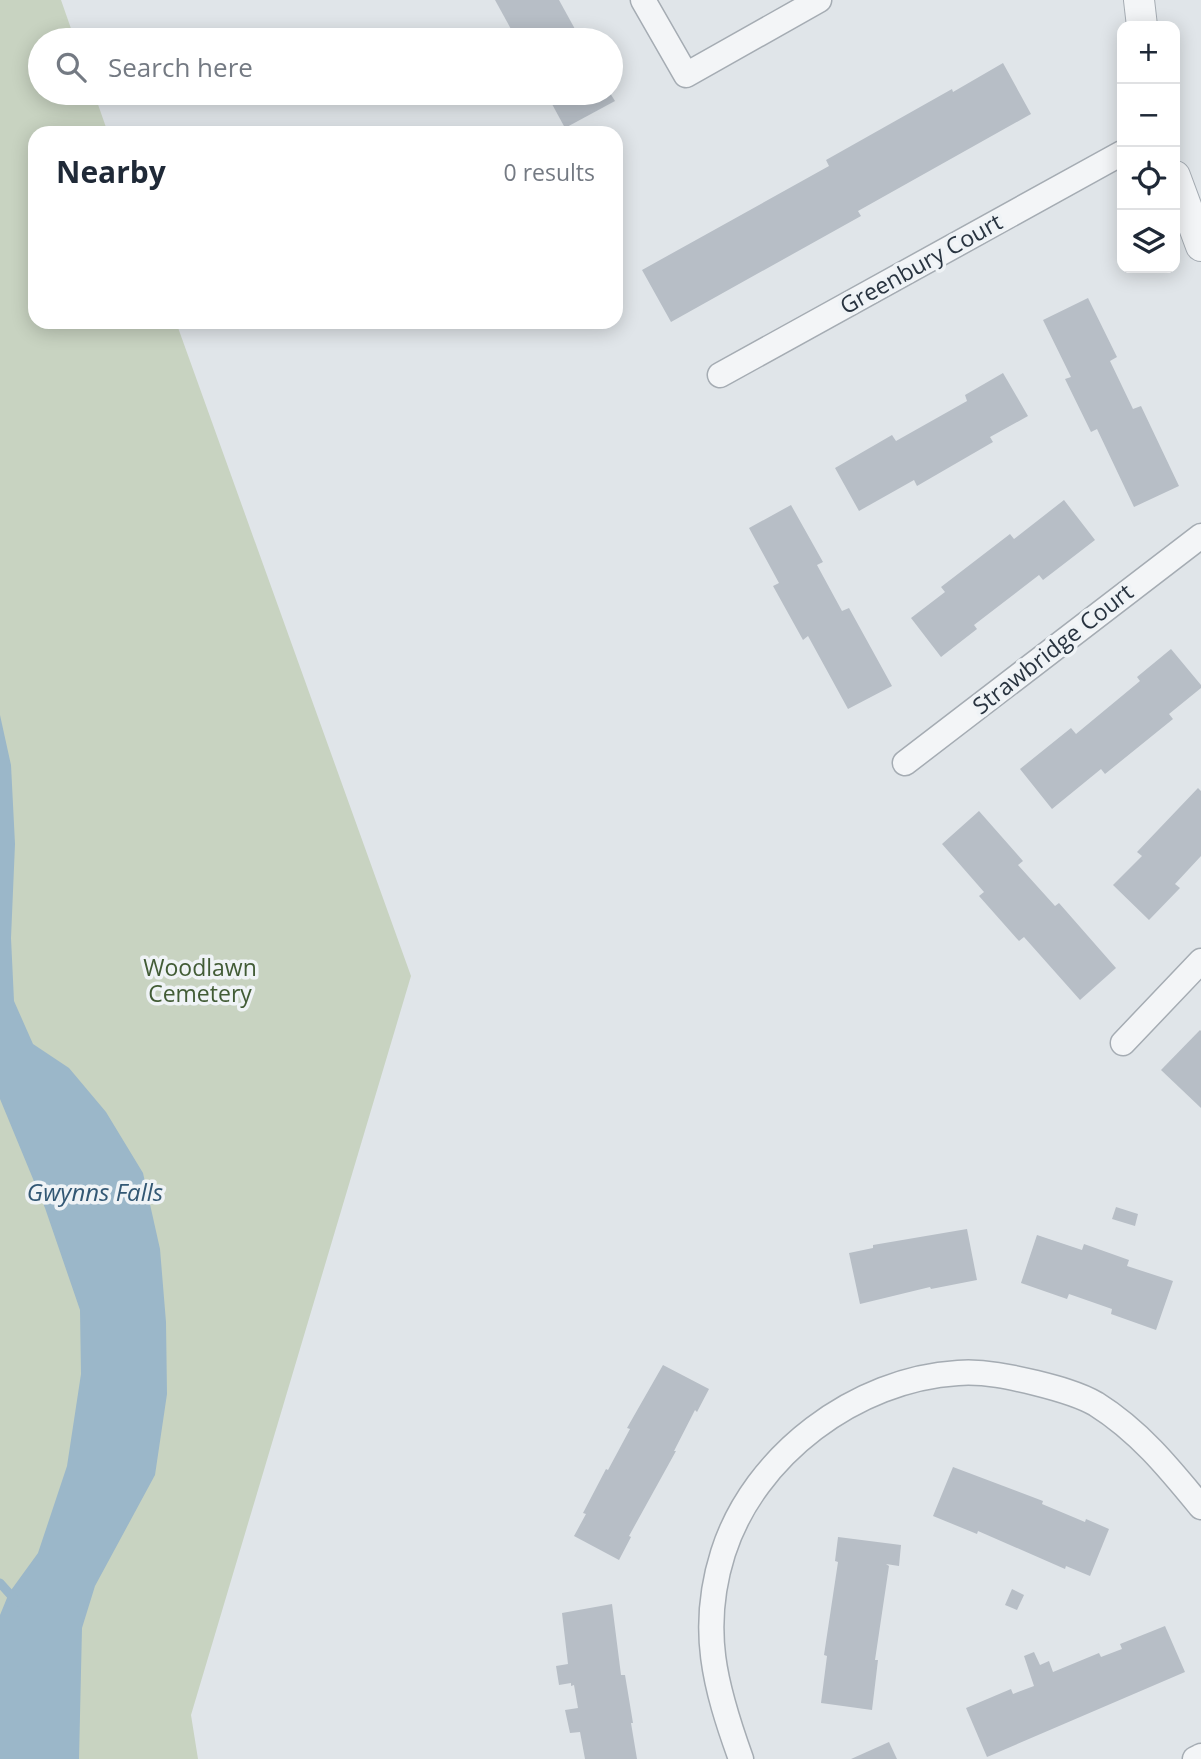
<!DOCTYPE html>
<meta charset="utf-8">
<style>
:root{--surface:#fff;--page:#f2f2f3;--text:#1f2937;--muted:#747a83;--line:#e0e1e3}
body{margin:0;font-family:"Open Sans",sans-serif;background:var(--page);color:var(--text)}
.controls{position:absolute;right:21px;top:21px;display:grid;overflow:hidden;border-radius:14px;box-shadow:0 4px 18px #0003}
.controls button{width:63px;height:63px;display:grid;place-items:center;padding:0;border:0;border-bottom:2px solid var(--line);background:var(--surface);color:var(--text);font:35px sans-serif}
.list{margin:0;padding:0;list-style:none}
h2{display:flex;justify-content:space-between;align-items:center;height:91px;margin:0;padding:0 28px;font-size:30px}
h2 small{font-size:23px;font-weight:400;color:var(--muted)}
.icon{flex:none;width:38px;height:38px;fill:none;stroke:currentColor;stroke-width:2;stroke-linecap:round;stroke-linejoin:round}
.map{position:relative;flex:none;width:1201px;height:1759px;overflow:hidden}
.search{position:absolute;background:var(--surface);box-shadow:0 4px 18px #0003;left:28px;top:28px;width:595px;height:77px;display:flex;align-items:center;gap:18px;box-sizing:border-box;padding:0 24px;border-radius:38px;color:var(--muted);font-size:26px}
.panel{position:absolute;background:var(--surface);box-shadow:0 4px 18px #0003;left:28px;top:126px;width:595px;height:203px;border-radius:21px}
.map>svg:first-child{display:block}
.green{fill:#c8d3c1}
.water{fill:#9bb7c9}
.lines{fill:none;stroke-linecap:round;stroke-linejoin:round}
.stream{stroke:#9bb7c9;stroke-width:9}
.building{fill:#b7bec6}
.minor-casing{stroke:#a5acb3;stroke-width:27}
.tertiary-casing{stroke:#a5acb3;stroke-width:32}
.minor{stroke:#f3f5f7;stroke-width:24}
.tertiary{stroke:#f3f5f7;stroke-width:30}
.labels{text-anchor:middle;stroke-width:7;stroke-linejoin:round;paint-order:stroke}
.street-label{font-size:23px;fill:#293440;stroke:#eff3f6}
.park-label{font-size:23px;fill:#425c36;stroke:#eff3f6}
.water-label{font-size:24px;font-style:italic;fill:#335874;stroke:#eff3f6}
</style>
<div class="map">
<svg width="1201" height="1759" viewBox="0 0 1201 1759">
<rect width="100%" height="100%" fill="#e0e5e9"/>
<!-- green -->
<path class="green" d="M 0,0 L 61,0 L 75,40 L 40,40 L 40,93 L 94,93 L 108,133 L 35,133 L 35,322 L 176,322 L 411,976 L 191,1715 L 198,1759 L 0,1759 Z"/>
<!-- water -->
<path class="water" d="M 0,715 L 11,765 L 15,844 L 11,938 L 14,1001 L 33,1044 L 69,1068 L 106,1112 L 143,1173 L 160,1249 L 166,1322 L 167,1394 L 155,1475 L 95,1586 L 82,1628 L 79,1759 L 0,1759 L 0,1615 L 9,1593 L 38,1553 L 67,1466 L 81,1374 L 80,1310 L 45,1208 L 0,1099 Z"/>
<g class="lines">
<!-- stream -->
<path class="stream" d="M 0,1583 L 17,1602"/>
</g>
<!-- building -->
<g class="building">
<path d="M 495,0 L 559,0 L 581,40 L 517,40 Z"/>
<path d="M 1003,63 L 1031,114 L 858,211 L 861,216 L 671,322 L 642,270 L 829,166 L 826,160 L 952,89 L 953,92 Z"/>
<path d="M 546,93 L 610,93 L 615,101 L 565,128 Z"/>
<path d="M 1088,298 L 1117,357 L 1110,361 L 1133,409 L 1141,406 L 1179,486 L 1134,507 L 1097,429 L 1091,432 L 1065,379 L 1071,377 L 1043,320 Z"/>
<path d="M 1003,373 L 1028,416 L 990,437 L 993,442 L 917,486 L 914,480 L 859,511 L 835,468 L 892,435 L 896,441 L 967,401 L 965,395 Z"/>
<path d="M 1064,500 L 1095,540 L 1043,580 L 1039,575 L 974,625 L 977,629 L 941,657 L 911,618 L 945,592 L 941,587 L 1010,534 L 1014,539 Z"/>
<path d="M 791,505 L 823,562 L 817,565 L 842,611 L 849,608 L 892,686 L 848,709 L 808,636 L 803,640 L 773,586 L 779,583 L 749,528 Z"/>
<path d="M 1171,649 L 1201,685 L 1201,688 L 1169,714 L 1173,719 L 1105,774 L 1101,769 L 1052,809 L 1020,769 L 1071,728 L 1076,734 L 1140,681 L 1137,677 Z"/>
<path d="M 1198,788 L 1201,791 L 1201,856 L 1175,884 L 1180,888 L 1149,920 L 1113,885 L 1142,856 L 1137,852 Z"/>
<path d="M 979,811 L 1023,861 L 1018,865 L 1055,906 L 1059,903 L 1116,968 L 1080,1000 L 1024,937 L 1019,941 L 979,896 L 984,892 L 942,844 Z"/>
<path d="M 1200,1030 L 1201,1031 L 1201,1108 L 1161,1070 Z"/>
<path d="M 1116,1207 L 1138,1214 L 1135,1226 L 1112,1219 Z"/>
<path d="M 967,1229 L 977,1280 L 931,1289 L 930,1287 L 860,1304 L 849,1253 L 873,1248 L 873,1245 Z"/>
<path d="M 1037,1235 L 1082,1250 L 1084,1244 L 1129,1260 L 1127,1266 L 1173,1281 L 1156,1330 L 1111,1314 L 1112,1309 L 1069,1294 L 1067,1299 L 1021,1283 Z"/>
<path d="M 663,1365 L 709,1389 L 697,1412 L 695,1410 L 674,1451 L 676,1451 L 629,1536 L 631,1537 L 619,1560 L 574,1536 L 586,1514 L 583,1513 L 606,1469 L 608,1470 L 630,1429 L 627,1428 Z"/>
<path d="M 953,1467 L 1043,1501 L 1042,1504 L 1085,1522 L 1086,1519 L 1109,1529 L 1090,1576 L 1066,1566 L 1065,1569 L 978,1531 L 977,1534 L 933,1516 Z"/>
<path d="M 838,1537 L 901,1545 L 899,1566 L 886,1564 L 889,1566 L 875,1660 L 878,1660 L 872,1710 L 821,1703 L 827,1656 L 824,1655 L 838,1562 L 835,1561 Z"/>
<path d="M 1012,1589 L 1024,1595 L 1017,1610 L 1005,1605 Z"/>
<path d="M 612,1604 L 621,1675 L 625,1675 L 633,1723 L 631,1723 L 637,1759 L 585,1759 L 580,1732 L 570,1733 L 565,1710 L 578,1708 L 574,1685 L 571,1686 L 571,1683 L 559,1685 L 556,1666 L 568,1664 L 562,1613 Z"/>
<path d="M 1165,1626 L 1185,1672 L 987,1757 L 966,1708 L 1011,1689 L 1013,1694 L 1034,1686 L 1024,1656 L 1034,1652 L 1040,1665 L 1049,1661 L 1053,1672 L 1099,1653 L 1101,1657 L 1122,1649 L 1120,1644 Z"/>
<path d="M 889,1742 L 897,1759 L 851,1759 Z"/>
</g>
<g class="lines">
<!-- minor casing -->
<g class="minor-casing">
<g id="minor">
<path d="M 643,0 L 686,75 L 819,0"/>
<path d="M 720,375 L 1122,153"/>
<path d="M 905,763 L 1201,536"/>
<path d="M 1123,1043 L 1201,961"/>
<path d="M 741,1759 C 715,1687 699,1629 723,1553 C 754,1455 856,1379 958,1373 C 984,1371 1011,1377 1036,1383 C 1056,1388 1079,1394 1096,1404 C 1139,1431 1169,1468 1201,1507"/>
<path d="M 1195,1759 L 1201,1756"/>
</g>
</g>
<!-- tertiary casing -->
<g class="tertiary-casing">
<g id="tertiary">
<path d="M 1139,0 L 1142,26"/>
<path d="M 1175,176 L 1201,246"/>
</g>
</g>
<!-- minor -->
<use href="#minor" class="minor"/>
<!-- tertiary -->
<use href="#tertiary" class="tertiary"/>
</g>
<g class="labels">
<!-- street labels -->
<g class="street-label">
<text transform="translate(921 264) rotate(-29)" y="8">Greenbury Court</text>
<text transform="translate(1053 649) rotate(-38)" y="8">Strawbridge Court</text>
</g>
<!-- park labels -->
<g class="park-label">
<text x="200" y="976">Woodlawn<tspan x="200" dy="26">Cemetery</tspan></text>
</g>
<!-- water labels -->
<g class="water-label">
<text x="95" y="1201">Gwynns Falls</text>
</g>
</g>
</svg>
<div class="controls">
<button>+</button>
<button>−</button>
<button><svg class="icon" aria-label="locate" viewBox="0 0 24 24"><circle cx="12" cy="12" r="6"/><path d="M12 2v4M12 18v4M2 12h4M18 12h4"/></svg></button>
<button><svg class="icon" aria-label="layers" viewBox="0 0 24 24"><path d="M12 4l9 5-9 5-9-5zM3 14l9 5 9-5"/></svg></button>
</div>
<div class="search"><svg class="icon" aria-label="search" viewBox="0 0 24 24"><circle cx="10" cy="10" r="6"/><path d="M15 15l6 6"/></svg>Search here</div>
<section class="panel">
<h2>Nearby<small>0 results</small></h2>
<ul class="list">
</ul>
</section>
</div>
